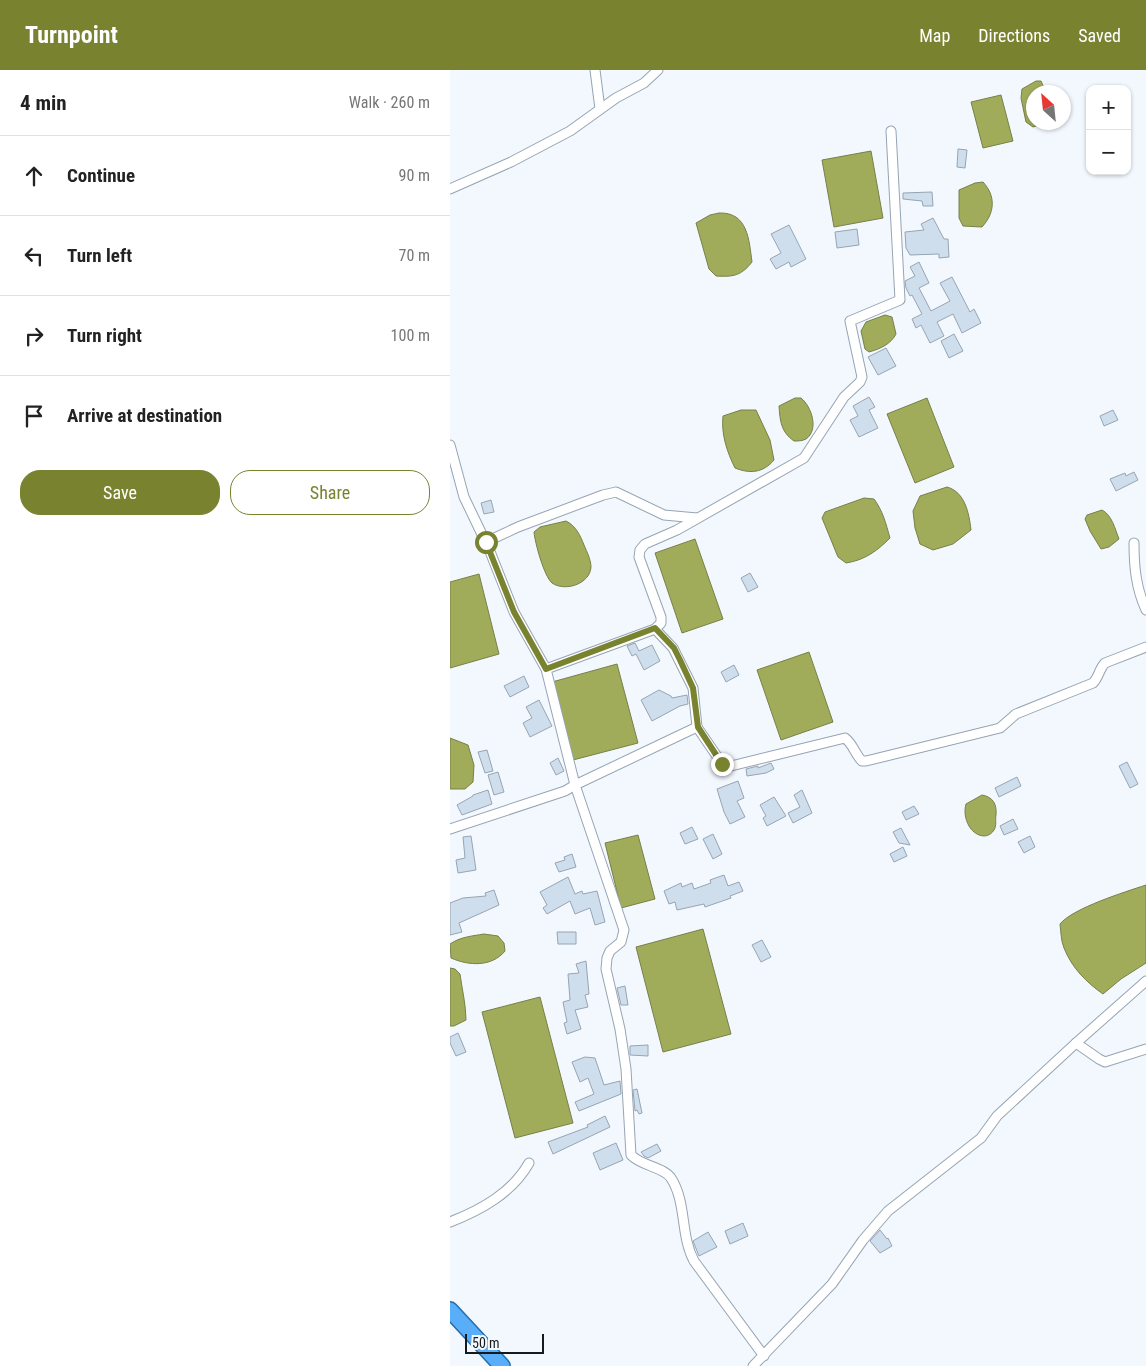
<!DOCTYPE html>
<meta charset="utf-8">
<style>
:root{--surface:#fff;--page:#f6f6f6;--text:#222;--muted:#767676;--line:#e0e0e0;--accent:#79832f}
body{margin:0;font-family:"Roboto Condensed",sans-serif;background:var(--page);color:var(--text)}
.controls{position:absolute;right:15px;top:15px;display:grid;overflow:hidden;border-radius:10px;box-shadow:0 1px 4px #0004}
.controls button{width:45px;height:45px;display:grid;place-items:center;padding:0;border:0;border-bottom:1px solid var(--line);background:var(--surface);color:var(--text);font:25px sans-serif}
.compass{position:absolute;left:576px;top:15px;width:45px;height:45px;border-radius:50%;background:var(--surface);box-shadow:0 1px 4px #0004;rotate:333deg}
.scale{position:absolute;left:15px;bottom:12px;width:79px;box-sizing:border-box;padding-left:5px;border:2px solid #151a1f;border-top:0;font-size:14px;line-height:18px;white-space:nowrap;color:#151a1f;-webkit-text-stroke:4px #f2f8fe;paint-order:stroke}
.stop{position:absolute;width:15px;height:15px;margin:-11px;border:4px solid #79832f;border-radius:50%;background:#fff}
.stop.end{background:#79832f;border-color:#fff;box-shadow:0 1px 5px #0008}
.list{margin:0;padding:0;list-style:none}
h2{display:flex;justify-content:space-between;align-items:center;height:65px;margin:0;padding:0 20px;font-size:21px}
h2 small{font-size:16px;font-weight:400;color:var(--muted)}
.list li{display:grid;grid-template-columns:32px 1fr auto;gap:15px;align-items:center;box-sizing:border-box;height:80px;padding:0 20px;border-top:1px solid var(--line)}
.list b{display:block;font-size:19px;white-space:nowrap}
.list em{font-size:16px;font-style:normal;color:var(--muted)}
.actions{display:flex;gap:10px;padding:15px 20px}
.actions a{flex:1;padding:11px 0;border:1px solid var(--accent);border-radius:20px;text-align:center;font-size:18px;color:var(--accent)}
.actions .main{background:var(--accent);color:#fff}
.icon{flex:none;width:28px;height:28px;fill:none;stroke:currentColor;stroke-width:2;stroke-linecap:round;stroke-linejoin:round}
.map{position:relative;flex:none;width:696px;height:1296px;overflow:hidden}
header{display:flex;align-items:center;gap:30px;box-sizing:border-box;height:70px;padding:0 25px;background:var(--accent);color:#fff}
header strong{font-size:24px}
nav{display:flex;gap:28px;margin-inline-start:auto;font-size:18px}
main{display:flex}
aside{flex:1;background:var(--surface)}
.map>svg:first-child{display:block}
.water{fill:#a1ac5a;stroke:#778048}
.building{fill:#cfdeed;stroke:#96a4b3}
.lines{fill:none;stroke-linecap:round;stroke-linejoin:round}
.minor-casing{stroke:#96a4b3;stroke-width:11}
.trunk-casing{stroke:#266dab;stroke-width:18}
.minor{stroke:#fff;stroke-width:9}
.trunk{stroke:#58aef8;stroke-width:15}
.route{stroke:#79832f;stroke-width:6}
</style>
<header>
<strong>Turnpoint</strong>
<nav><a>Map</a><a>Directions</a><a>Saved</a></nav>
</header>
<main>
<aside>
<h2>4 min<small>Walk · 260 m</small></h2>
<ul class="list">
<li><svg class="icon" aria-label="ahead" viewBox="0 0 24 24"><path d="M12 20V5M6 11l6-6 6 6"/></svg><div><b>Continue</b></div><em>90 m</em></li>
<li><svg class="icon" aria-label="left" viewBox="0 0 24 24"><path d="M17 20v-9H6M10 6l-5 5 5 5"/></svg><div><b>Turn left</b></div><em>70 m</em></li>
<li><svg class="icon" aria-label="right" viewBox="0 0 24 24"><path d="M7 20v-9h11M14 6l5 5-5 5"/></svg><div><b>Turn right</b></div><em>100 m</em></li>
<li><svg class="icon" aria-label="arrive" viewBox="0 0 24 24"><path d="M6 21V4h12l-3 4 3 4H6"/></svg><div><b>Arrive at destination</b></div></li>
</ul>
<div class="actions"><a class="main">Save</a><a>Share</a></div>
</aside>
<div class="map">
<svg width="696" height="1296" viewBox="0 0 696 1296">
<rect width="100%" height="100%" fill="#f2f8fe"/>
<!-- water -->
<g class="water">
<path d="M 586,11 L 591,11 L 596,22 L 584,22 L 584,52 L 595,53 L 583,57 L 576,52 L 571,28 L 572,19 Z"/>
<path d="M 551,25 L 563,71 L 533,78 L 521,32 Z"/>
<path d="M 421,81 L 433,148 L 384,157 L 372,90 Z"/>
<path d="M 533,112 C 546,126 545,143 532,157 L 513,156 L 509,148 L 509,120 L 525,113 Z"/>
<path d="M 269,143 C 298,142 299,170 302,192 C 291,206 283,207 266,206 L 259,199 L 246,153 L 260,145 Z"/>
<path d="M 435,245 L 442,247 L 446,264 C 441,274 430,279 419,282 L 415,279 L 411,261 L 416,252 Z"/>
<path d="M 345,328 L 351,328 C 362,337 369,360 356,369 C 352,371 348,371 344,371 C 331,362 330,351 329,336 Z"/>
<path d="M 477,328 L 504,397 L 465,413 L 437,344 Z"/>
<path d="M 291,340 L 306,340 L 320,370 L 324,390 C 313,403 300,404 285,398 C 277,382 271,364 273,346 Z"/>
<path d="M 497,417 C 515,422 519,443 521,460 L 503,474 L 483,480 L 470,474 L 465,458 L 463,441 L 470,426 Z"/>
<path d="M 414,428 L 424,429 C 433,441 436,454 440,468 C 427,481 415,490 396,493 L 388,487 L 372,448 L 375,442 Z"/>
<path d="M 652,440 C 662,445 665,459 669,469 L 659,477 L 651,479 L 640,461 L 635,449 L 637,445 Z"/>
<path d="M 116,451 C 126,456 130,465 134,475 C 137,482 141,490 141,497 C 140,514 115,522 102,513 C 94,506 85,473 84,462 L 90,457 Z"/>
<path d="M 245,469 L 273,549 L 232,563 L 205,483 Z"/>
<path d="M 29,504 L 49,584 L 0,598 L 0,512 Z"/>
<path d="M 359,582 L 383,652 L 331,670 L 307,600 Z"/>
<path d="M 167,594 L 188,673 L 123,690 L 102,612 Z"/>
<path d="M 0,668 L 18,675 L 24,695 L 23,712 L 15,719 L 0,719 Z"/>
<path d="M 532,725 C 543,727 547,734 546,745 C 545,750 547,755 544,760 C 537,771 524,765 519,756 C 515,749 514,741 516,734 Z"/>
<path d="M 188,765 L 205,829 L 171,838 L 155,773 Z"/>
<path d="M 696,815 L 696,893 L 671,909 L 653,924 C 636,912 622,898 614,878 C 611,871 611,862 610,854 C 623,838 675,822 696,815 Z"/>
<path d="M 253,859 L 281,964 L 213,982 L 186,877 Z"/>
<path d="M 34,864 L 48,866 L 54,873 L 55,881 C 42,897 19,896 1,888 L 0,874 C 10,867 22,866 34,864 Z"/>
<path d="M 0,898 L 5,899 L 10,904 C 12,919 16,935 16,950 L 4,956 L 0,956 Z"/>
<path d="M 90,927 L 123,1053 L 65,1068 L 32,942 Z"/>
</g>
<!-- building -->
<g class="building">
<path d="M 508,79 L 517,80 L 515,98 L 507,97 Z"/>
<path d="M 482,122 L 483,136 L 473,136 L 472,131 L 453,129 L 453,123 Z"/>
<path d="M 483,148 L 494,169 L 498,169 L 499,187 L 489,188 L 489,184 L 460,185 L 456,178 L 455,162 L 474,160 L 471,154 Z"/>
<path d="M 339,155 L 356,189 L 341,197 L 339,192 L 326,199 L 320,189 L 331,183 L 321,164 Z"/>
<path d="M 407,159 L 409,175 L 387,178 L 385,162 Z"/>
<path d="M 469,192 L 479,213 L 469,218 L 481,241 L 500,231 L 490,213 L 502,207 L 520,242 L 524,239 L 531,253 L 512,263 L 503,244 L 487,252 L 494,266 L 480,273 L 471,255 L 466,258 L 462,249 L 472,244 L 462,225 L 460,226 L 456,218 L 455,211 L 465,206 L 460,197 Z"/>
<path d="M 504,264 L 513,281 L 499,288 L 491,271 Z"/>
<path d="M 436,278 L 446,296 L 428,305 L 418,287 Z"/>
<path d="M 419,327 L 425,337 L 419,340 L 428,358 L 409,367 L 400,350 L 408,346 L 403,336 Z"/>
<path d="M 663,340 L 668,350 L 654,356 L 650,346 Z"/>
<path d="M 684,402 L 688,410 L 666,421 L 660,409 L 675,403 L 676,406 Z"/>
<path d="M 41,430 L 44,442 L 34,444 L 31,433 Z"/>
<path d="M 300,503 L 308,517 L 298,522 L 291,508 Z"/>
<path d="M 185,573 L 189,581 L 202,575 L 210,591 L 194,600 L 186,584 L 182,586 L 177,576 Z"/>
<path d="M 284,595 L 289,605 L 276,612 L 271,602 Z"/>
<path d="M 74,606 L 79,617 L 60,627 L 54,616 Z"/>
<path d="M 209,620 L 221,626 L 222,628 L 237,625 L 238,634 L 230,636 L 202,651 L 191,630 Z"/>
<path d="M 89,630 L 102,656 L 80,667 L 73,653 L 82,648 L 76,637 Z"/>
<path d="M 37,680 L 43,701 L 35,703 L 28,682 Z"/>
<path d="M 108,688 L 114,701 L 106,705 L 100,693 Z"/>
<path d="M 677,692 L 688,714 L 680,718 L 669,696 Z"/>
<path d="M 321,693 L 324,699 L 316,703 L 297,706 L 296,699 L 308,696 L 308,698 Z"/>
<path d="M 48,702 L 54,722 L 44,725 L 38,705 Z"/>
<path d="M 567,707 L 571,716 L 549,727 L 545,718 Z"/>
<path d="M 288,711 L 294,728 L 287,731 L 295,747 L 280,754 L 274,742 L 267,719 Z"/>
<path d="M 38,720 L 42,734 L 12,745 L 7,735 L 23,726 L 23,725 Z"/>
<path d="M 352,720 L 362,743 L 343,753 L 338,743 L 350,737 L 344,725 Z"/>
<path d="M 324,727 L 336,746 L 317,756 L 313,748 L 316,746 L 310,735 Z"/>
<path d="M 464,736 L 469,744 L 456,750 L 452,742 Z"/>
<path d="M 563,749 L 568,759 L 554,765 L 550,756 Z"/>
<path d="M 242,757 L 248,769 L 235,774 L 230,763 Z"/>
<path d="M 451,758 L 460,775 L 449,773 L 443,762 Z"/>
<path d="M 263,764 L 272,784 L 263,789 L 253,769 Z"/>
<path d="M 21,766 L 26,800 L 8,803 L 6,790 L 15,788 L 13,767 Z"/>
<path d="M 580,766 L 585,777 L 574,783 L 568,772 Z"/>
<path d="M 453,777 L 457,786 L 444,792 L 440,784 Z"/>
<path d="M 122,784 L 126,797 L 109,802 L 105,793 L 115,790 L 114,787 Z"/>
<path d="M 274,805 L 278,816 L 289,812 L 293,821 L 280,826 L 281,828 L 255,837 L 254,834 L 227,840 L 225,832 L 219,834 L 214,821 L 231,813 L 232,817 L 242,813 L 244,819 L 261,813 L 260,810 Z"/>
<path d="M 118,807 L 125,824 L 132,821 L 133,824 L 147,821 L 155,852 L 145,855 L 140,838 L 125,844 L 120,831 L 97,844 L 93,838 L 97,835 L 90,822 Z"/>
<path d="M 44,820 L 49,835 L 9,853 L 12,862 L 0,865 L 0,833 L 13,828 L 36,826 L 35,823 Z"/>
<path d="M 107,862 L 126,862 L 126,874 L 108,874 Z"/>
<path d="M 312,870 L 321,887 L 311,892 L 302,875 Z"/>
<path d="M 136,891 L 139,924 L 135,925 L 138,937 L 125,940 L 131,959 L 117,964 L 114,953 L 117,952 L 113,932 L 120,930 L 118,904 L 129,903 L 126,894 Z"/>
<path d="M 175,916 L 178,935 L 171,935 L 167,918 Z"/>
<path d="M 8,963 L 16,982 L 6,986 L 0,973 L 0,967 Z"/>
<path d="M 198,975 L 198,986 L 180,985 L 180,976 Z"/>
<path d="M 135,987 L 145,988 L 154,1015 L 170,1011 L 171,1024 L 129,1041 L 125,1032 L 144,1024 L 138,1008 L 130,1012 L 122,992 Z"/>
<path d="M 187,1019 L 192,1043 L 189,1044 L 187,1040 L 185,1041 L 183,1020 Z"/>
<path d="M 155,1046 L 160,1057 L 103,1084 L 98,1072 L 138,1057 L 137,1055 Z"/>
<path d="M 166,1073 L 173,1090 L 150,1100 L 143,1083 Z"/>
<path d="M 207,1074 L 211,1081 L 198,1088 L 194,1086 L 191,1082 Z"/>
<path d="M 293,1153 L 298,1166 L 280,1174 L 275,1161 Z"/>
<path d="M 430,1160 L 437,1169 L 438,1168 L 442,1176 L 430,1183 L 420,1171 Z"/>
<path d="M 258,1162 L 267,1177 L 249,1186 L 243,1171 Z"/>
</g>
<g class="lines">
<!-- minor casing -->
<g class="minor-casing">
<g id="minor">
<path d="M 145,0 L 150,39"/>
<path d="M 0,119 L 61,92 L 120,61 L 166,28 L 194,13 L 208,0"/>
<path d="M 0,375 L 14,427 L 39,479 L 64,542 L 96,599"/>
<path d="M 36,472 L 68,457 L 153,425 L 166,422 L 214,445 L 247,448"/>
<path d="M 684,473 C 684,497 686,518 696,540"/>
<path d="M 205,559 L 223,578 L 243,618 L 247,657"/>
<path d="M 0,759 L 115,721 L 125,715 L 96,599 L 205,559 L 211,553 L 211,547 L 189,487 L 190,480 L 195,474 L 227,460 L 354,388 L 394,327 L 410,312 L 412,307 L 400,251 L 450,230 L 441,61"/>
<path d="M 626,973 L 649,989 L 655,992 L 696,979"/>
<path d="M 0,1152 C 31,1140 62,1123 79,1093"/>
<path d="M 314,1286 L 244,1191 C 230,1165 237,1133 221,1108 C 214,1097 191,1096 181,1085 L 176,999 L 170,959 L 156,899 L 157,888 L 160,881 L 171,872 L 174,860 L 125,715 L 247,657 L 273,695 L 281,696 L 395,668 C 403,674 405,684 412,691 L 416,691 L 550,658 L 566,644 L 643,613 C 649,607 649,599 655,593 L 696,577"/>
<path d="M 303,1296 L 382,1214 L 413,1170 L 438,1141 L 531,1068 L 547,1046 L 626,973 L 696,911"/>
</g>
</g>
<!-- trunk casing -->
<g class="trunk-casing">
<path id="trunk" d="M 0,1240 L 52,1296"/>
</g>
<!-- minor -->
<use href="#minor" class="minor"/>
<!-- trunk -->
<use href="#trunk" class="trunk"/>
</g>
<g class="lines">
<!-- route -->
<path class="route" d="M 36,472 L 64,542 L 96,599 L 205,558 L 224,578 L 230,590 L 243,618 L 248,657 L 272,694"/>
</g>
</svg>
<div class="controls">
<button>+</button>
<button>−</button>
</div>
<svg class="compass" viewBox="-18 -18 36 36"><path d="M0-13l5 13h-10z" fill="#e53935"/><path d="M0 13l5-13h-10z" fill="#767676"/></svg>
<div class="scale">50 m</div>
<div class="stop" style="left:36px;top:472px"></div>
<div class="stop end" style="left:272px;top:694px"></div>
</div>
</main>
